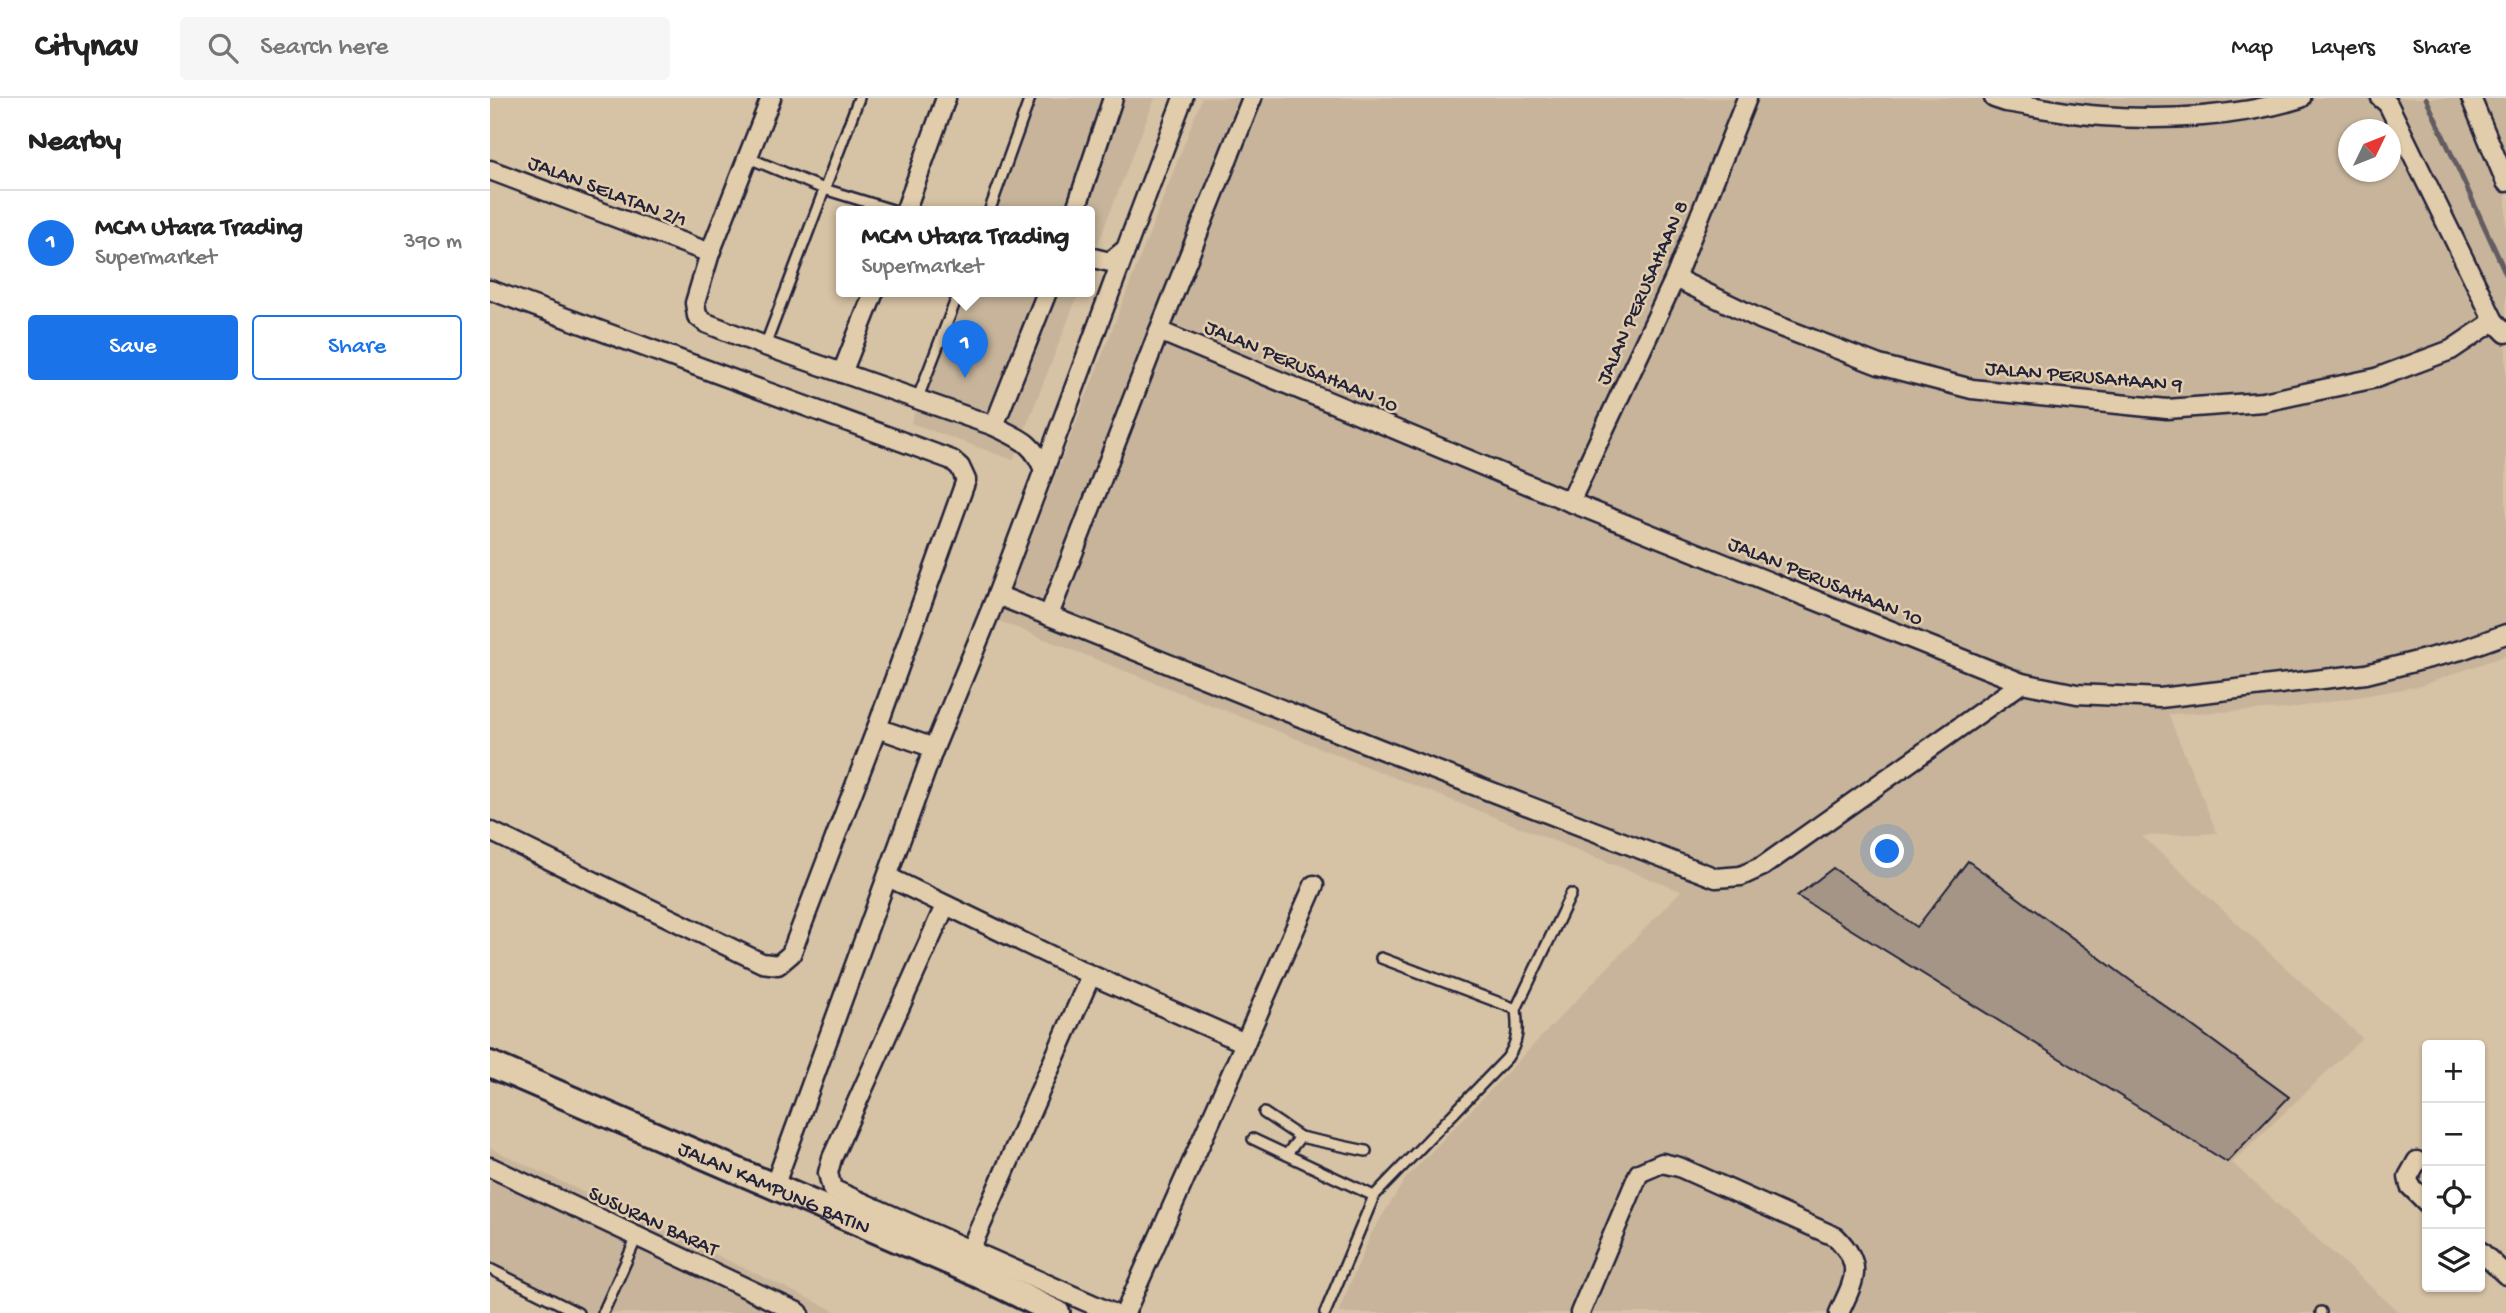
<!DOCTYPE html>
<meta charset="utf-8">
<style>
:root{--surface:#fff;--page:#f6f6f6;--text:#222;--muted:#767676;--line:#e0e0e0;--accent:#1a73e8}
body{margin:0;font-family:"Gochi Hand",sans-serif;background:var(--page);color:var(--text)}
.controls{position:absolute;right:21px;bottom:21px;display:grid;overflow:hidden;border-radius:7px;box-shadow:0 2px 5px #0004}
.controls button{width:63px;height:63px;display:grid;place-items:center;padding:0;border:0;border-bottom:2px solid var(--line);background:var(--surface);color:var(--text);font:35px sans-serif}
.compass{position:absolute;left:1848px;top:21px;width:63px;height:63px;border-radius:50%;background:var(--surface);box-shadow:0 2px 5px #0004;rotate:47deg}
.you{position:absolute;left:1398px;top:754px;width:24px;height:24px;margin:-18px;border:5px solid #fff;border-radius:50%;background:#1a73e8;box-shadow:0 0 0 10px #1a73e833}
.badge{display:grid;place-items:center;width:46px;height:46px;border-radius:50%;background:var(--accent);color:#fff;font-size:23px;font-weight:700}
.pin{position:absolute;translate:-50% -58px;filter:drop-shadow(0 2px 4px #0008)}
.pin::after{content:'';position:absolute;top:37px;width:24px;height:21px;background:inherit;clip-path:polygon(0 0,100% 0,50% 100%)}
.popup{position:absolute;left:346px;top:108px;width:259px;height:91px;box-sizing:border-box;display:grid;place-content:center;border-radius:7px;background:var(--surface);filter:drop-shadow(0 2px 5px #0005);font-size:23px;white-space:nowrap;color:var(--muted)}
.popup b{font-size:26px;color:var(--text)}
.popup::after{content:'';position:absolute;left:50%;top:100%;margin-left:-14px;border:14px solid transparent;border-top-color:var(--surface)}
.list{margin:0;padding:0;list-style:none}
h2{display:flex;justify-content:space-between;align-items:center;height:91px;margin:0;padding:0 28px;font-size:30px}
h2 small{font-size:23px;font-weight:400;color:var(--muted)}
.list li{display:grid;grid-template-columns:46px 1fr auto;gap:21px;align-items:center;box-sizing:border-box;height:105px;padding:0 28px;border-top:2px solid var(--line)}
.list b{display:block;font-size:26px;white-space:nowrap}
.list p{margin:0;font-size:23px;white-space:nowrap;color:var(--muted)}
.list em{font-size:23px;font-style:normal;color:var(--muted)}
.actions{display:flex;gap:14px;padding:21px 28px}
.actions a{flex:1;padding:16px 0;border:2px solid var(--accent);border-radius:7px;text-align:center;font-size:24px;color:var(--accent)}
.actions .main{background:var(--accent);color:#fff}
.icon{flex:none;width:38px;height:38px;fill:none;stroke:currentColor;stroke-width:2;stroke-linecap:round;stroke-linejoin:round}
.map{position:relative;flex:none;width:2016px;height:1215px;overflow:hidden}
header{display:flex;align-items:center;gap:42px;box-sizing:border-box;height:98px;padding:0 35px;background:var(--surface);border-bottom:2px solid var(--line)}
header strong{font-size:33px}
nav{display:flex;gap:38px;margin-inline-start:auto;font-size:24px}
.search{width:490px;height:63px;background:var(--page);display:flex;align-items:center;gap:18px;box-sizing:border-box;padding:0 24px;border-radius:7px;color:var(--muted);font-size:26px}
main{display:flex}
aside{flex:1;background:var(--surface)}
.map>svg:first-child{display:block}
.built{fill:#c7b49b;fill-rule:evenodd}
.lines{fill:none;stroke-linecap:round;stroke-linejoin:round}
.stream{stroke:#635c61;stroke-width:5}
.building{fill:#a49587;stroke:#22223b;stroke-width:2}
.lane-casing{stroke:#22223b;stroke-width:14}
.street-casing{stroke:#22223b;stroke-width:23}
.secondary-casing{stroke:#22223b;stroke-width:30}
.lane{stroke:#e1ccab;stroke-width:9}
.street{stroke:#e1ccab;stroke-width:18}
.secondary{stroke:#e1ccab;stroke-width:24}
.labels{text-anchor:middle;stroke-width:5;stroke-linejoin:round;paint-order:stroke}
.street-label{font-size:21px;fill:#22223b;stroke:#e1ccab}
</style>
<header>
<strong>Citynav</strong>
<div class="search"><svg class="icon" aria-label="search" viewBox="0 0 24 24"><circle cx="10" cy="10" r="6"/><path d="M15 15l6 6"/></svg>Search here</div>
<nav><a>Map</a><a>Layers</a><a>Share</a></nav>
</header>
<main>
<aside>
<h2>Nearby<small></small></h2>
<ul class="list">
<li><span class="badge">1</span><div><b>MCM Utara Trading</b><p>Supermarket</p></div><em>390 m</em></li>
</ul>
<div class="actions"><a class="main">Save</a><a>Share</a></div>
</aside>
<div class="map">
<svg width="2016" height="1215" viewBox="0 0 2016 1215">
<rect width="100%" height="100%" fill="#d6c2a4"/>
<filter id="ink" filterUnits="userSpaceOnUse"><feTurbulence type="fractalNoise" baseFrequency=".0143" numOctaves="2"/><feDisplacementMap in="SourceGraphic" scale="14" xChannelSelector="R" yChannelSelector="G"/><feConvolveMatrix kernelMatrix="1 2 1 2 8 2 1 2 1" color-interpolation-filters="sRGB"/></filter>
<g filter="url(#ink)">
<!-- built -->
<g class="built">
<path d="M 537,0 L 665,0 L 599,168 L 599,114 L 496,114 Z"/>
<path d="M 712,0 L 2016,0 L 2016,557 L 1930,588 L 1797,611 L 1678,616 L 1727,735 L 1652,738 L 1872,940 L 1742,1065 L 1910,1215 L 848,1215 L 881,1136 L 916,1080 L 1191,793 L 509,523 ZM 1858,32 L 1900,32 L 1900,74 L 1858,74 Z"/>
<path d="M 467,194 L 589,194 L 523,362 L 421,325 Z"/>
<path d="M 0,1050 L 349,1215 L 93,1215 L 0,1171 Z"/>
</g>
<g class="lines">
<!-- stream -->
<path class="stream" d="M 1936,0 L 2016,176"/>
</g>
<!-- building -->
<path class="building" d="M 1478,763 L 1799,999 L 1737,1064 L 1307,798 L 1343,770 L 1427,829 Z"/>
<g class="lines">
<!-- lane casing -->
<g class="lane-casing">
<g id="lane">
<path d="M 259,60 L 334,91 L 409,114"/>
<path d="M 499,114 L 540,0"/>
<path d="M 275,248 L 369,0"/>
<path d="M 427,302 L 469,194"/>
<path d="M 1026,911 L 1081,796"/>
<path d="M 774,1015 L 810,1039 L 876,1053"/>
<path d="M 763,1041 L 884,1098"/>
<path d="M 797,1056 L 810,1039"/>
<path d="M 0,1171 L 88,1215"/>
<path d="M 1831,1214 L 1831,1215"/>
<path d="M 113,1215 L 147,1139"/>
<path d="M 835,1215 L 884,1098 L 1017,960 C 1029,943 1028,931 1026,911 L 891,860"/>
</g>
</g>
<!-- street casing -->
<g class="street-casing">
<g id="street">
<path d="M 281,0 L 220,155 L 205,205 L 207,218 L 216,225 L 275,248 L 504,328 C 530,341 543,344 554,372 L 507,497 L 444,650 L 284,1089"/>
<path d="M 1504,0 L 1516,4 C 1548,9 1580,16 1612,18 C 1676,23 1750,19 1811,0"/>
<path d="M 1891,0 L 1898,6 L 2004,223 L 2016,235"/>
<path d="M 1981,0 L 2016,84"/>
<path d="M 0,72 L 220,155"/>
<path d="M 415,114 L 456,0"/>
<path d="M 585,114 L 623,0"/>
<path d="M 599,159 L 620,164 L 636,151 L 693,0"/>
<path d="M 1185,180 L 1270,221 L 1389,267 L 1482,291 L 1677,311 L 1773,304 L 1886,280 L 1961,252 L 2004,223"/>
<path d="M 0,192 L 462,362 L 470,369 L 476,382 L 387,630 L 301,856 L 288,867 L 272,865 L 0,733"/>
<path d="M 669,233 L 1080,404 L 1532,585 L 1587,596 L 1670,600 L 1876,576 L 1971,552 L 2016,536"/>
<path d="M 352,275 L 384,194"/>
<path d="M 504,328 L 557,194"/>
<path d="M 554,372 L 636,151"/>
<path d="M 1080,404 L 1185,180 L 1257,0"/>
<path d="M 507,497 L 890,651 L 1226,780 L 1251,778 L 1273,768 L 1532,585"/>
<path d="M 559,517 L 669,233 L 762,0"/>
<path d="M 387,630 L 444,650"/>
<path d="M 398,779 L 601,877 L 755,945 L 635,1215"/>
<path d="M 455,808 L 342,1060 L 338,1075 L 342,1091 L 622,1215"/>
<path d="M 755,945 L 824,787"/>
<path d="M 1927,1063 L 1918,1079 L 1920,1088 L 1937,1105"/>
<path d="M 0,1069 L 309,1215"/>
<path d="M 1990,1153 L 2016,1177"/>
<path d="M 479,1163 L 480,1152 L 601,877"/>
<path d="M 1090,1215 L 1149,1075 L 1172,1065 L 1189,1069 L 1346,1139 C 1375,1168 1364,1182 1349,1215"/>
</g>
</g>
<!-- secondary casing -->
<g class="secondary-casing">
<g id="secondary">
<path id="s1" d="M 0,966 L 478,1172 L 567,1215"/>
</g>
</g>
<!-- lane -->
<use href="#lane" class="lane"/>
<!-- street -->
<use href="#street" class="street"/>
<!-- secondary -->
<use href="#secondary" class="secondary"/>
</g>
</g>
<g class="labels">
<!-- street labels -->
<g class="street-label">
<text transform="translate(118 92) rotate(21)" y="7">JALAN SELATAN 2/1</text>
<text transform="translate(1151 194) rotate(-66)" y="7">JALAN PERUSAHAAN 8</text>
<text transform="translate(812 267) rotate(23)" y="7">JALAN PERUSAHAAN 10</text>
<text transform="translate(1594 277) rotate(5)" y="7">JALAN PERUSAHAAN 9</text>
<text transform="translate(1336 482) rotate(22)" y="7">JALAN PERUSAHAAN 10</text>
<text dy="7" stroke="none"><textPath href="#s1" startOffset="310">JALAN KAMPUNG BATIN</textPath></text>
<text transform="translate(164 1122) rotate(25)" y="7">SUSURAN BARAT</text>
</g>
</g>
</svg>
<div class="controls">
<button>+</button>
<button>−</button>
<button><svg class="icon" aria-label="locate" viewBox="0 0 24 24"><circle cx="12" cy="12" r="6"/><path d="M12 2v4M12 18v4M2 12h4M18 12h4"/></svg></button>
<button><svg class="icon" aria-label="layers" viewBox="0 0 24 24"><path d="M12 4l9 5-9 5-9-5zM3 14l9 5 9-5"/></svg></button>
</div>
<svg class="compass" viewBox="-18 -18 36 36"><path d="M0-13l5 13h-10z" fill="#e53935"/><path d="M0 13l5-13h-10z" fill="#767676"/></svg>
<div class="you"></div>
<div class="pin badge" style="left:475px;top:280px">1</div>
<div class="popup"><b>MCM Utara Trading</b>Supermarket</div>
</div>
</main>
